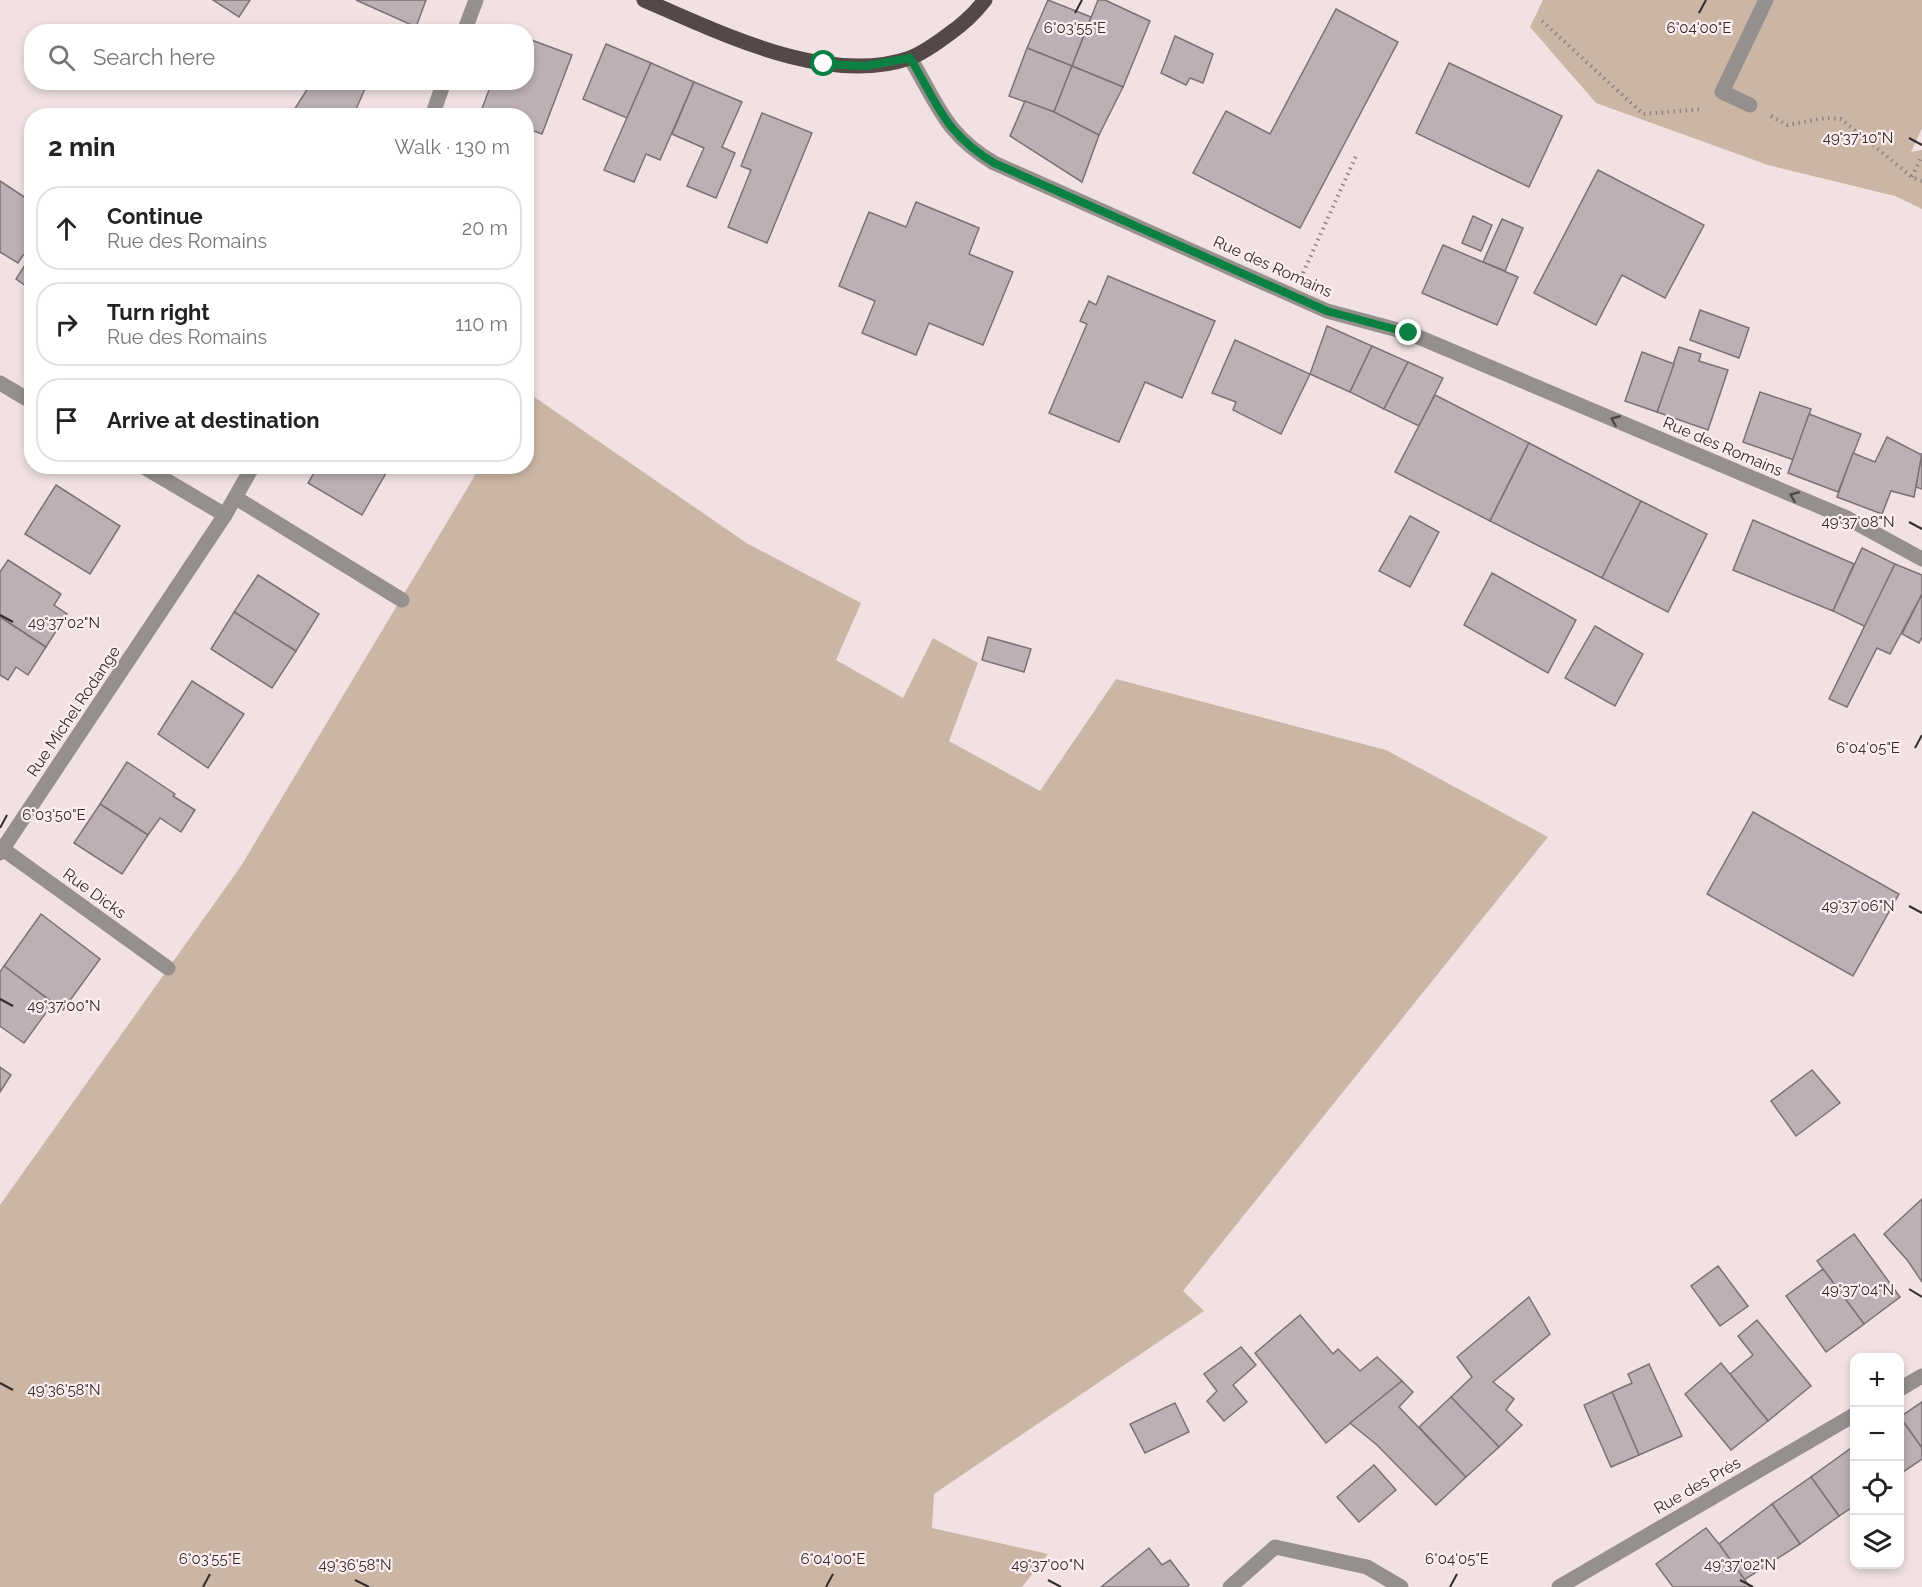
<!DOCTYPE html>
<meta charset="utf-8">
<style>
:root{--surface:#fff;--page:#f6f6f6;--text:#222;--muted:#767676;--line:#e0e0e0}
body{margin:0;font-family:Raleway,sans-serif;background:var(--page);color:var(--text)}
.controls{position:absolute;right:18px;bottom:18px;display:grid;overflow:hidden;border-radius:12px;box-shadow:0 3px 9px #0003}
.controls button{width:54px;height:54px;display:grid;place-items:center;padding:0;border:0;border-bottom:2px solid var(--line);background:var(--surface);color:var(--text);font:30px sans-serif}
.stop{position:absolute;width:18px;height:18px;margin:-14px;border:4px solid #0b8043;border-radius:50%;background:#fff}
.stop.end{background:#0b8043;border-color:#fff;box-shadow:0 2px 6px #0008}
.list{margin:0;padding:0;list-style:none}
h2{display:flex;justify-content:space-between;align-items:center;height:78px;margin:0;padding:0 24px;font-size:26px}
h2 small{font-size:20px;font-weight:400;color:var(--muted)}
.list li{display:grid;grid-template-columns:39px 1fr auto;gap:18px;align-items:center;box-sizing:border-box;height:84px;margin:0 12px 12px;padding:0 12px;border:2px solid var(--line);border-radius:24px}
.list b{display:block;font-size:22px;white-space:nowrap}
.list p{margin:0;font-size:20px;white-space:nowrap;color:var(--muted)}
.list em{font-size:20px;font-style:normal;color:var(--muted)}
.icon{flex:none;width:33px;height:33px;fill:none;stroke:currentColor;stroke-width:2;stroke-linecap:round;stroke-linejoin:round}
.map{position:relative;flex:none;width:1922px;height:1587px;overflow:hidden}
.search{position:absolute;background:var(--surface);box-shadow:0 3px 9px #0003;left:24px;top:24px;width:510px;height:66px;display:flex;align-items:center;gap:15px;box-sizing:border-box;padding:0 21px;border-radius:24px;color:var(--muted);font-size:22px}
.panel{position:absolute;background:var(--surface);box-shadow:0 3px 9px #0003;left:24px;top:108px;width:510px;height:366px;border-radius:24px}
.map>svg:first-child{display:block}
.green{fill:#cbb6a5}
.building{fill:#bcafb6;stroke:#7d7177;stroke-width:1.5}
.lines{fill:none;stroke-linecap:round;stroke-linejoin:round}
.path{stroke:#8c8283;stroke-width:4;stroke-dasharray:1.5 4.5;stroke-linecap:butt}
.minor{stroke:#958f8d;stroke-width:15}
.major{stroke:#544946;stroke-width:15}
.oneway{stroke:#4f4949}
.route{stroke:#0b8043;stroke-width:8}
.ticks{fill:none;stroke:#312b2c;stroke-width:2}
.labels{text-anchor:middle;stroke-width:4.5;stroke-linejoin:round;paint-order:stroke}
.street-label{font-size:16px;fill:#312b2c;stroke:#feeef0}
.ticks-label{font-size:15px;text-anchor:middle;fill:#312b2c;stroke:#feeef0;stroke-width:4.5;stroke-linejoin:round;paint-order:stroke}
</style>
<div class="map">
<svg width="1922" height="1587" viewBox="0 0 1922 1587">
<rect width="100%" height="100%" fill="#f1e1e3"/>
<!-- green -->
<g class="green">
<path d="M 1543,0 L 1922,0 L 1922,128 L 1911,152 L 1922,150 L 1922,209 L 1895,196 L 1768,165 L 1596,103 L 1530,27 Z"/>
<path d="M 527,392 L 748,544 L 861,603 L 836,660 L 903,698 L 933,638 L 978,663 L 949,741 L 1040,791 L 1116,679 L 1386,750 L 1548,837 L 1183,1291 L 1204,1311 L 934,1494 L 932,1528 L 1048,1554 L 1022,1587 L 0,1587 L 0,1205 L 241,866 L 480,467 L 526,466 Z"/>
</g>
<!-- building -->
<g class="building">
<path d="M 213,0 L 250,0 L 239,17 Z"/>
<path d="M 356,0 L 426,0 L 416,27 Z"/>
<path d="M 1048,0 L 1091,17 L 1072,66 L 1027,48 Z"/>
<path d="M 1098,0 L 1105,0 L 1150,21 L 1123,87 L 1072,66 Z"/>
<path d="M 1336,9 L 1398,42 L 1300,228 L 1193,173 L 1226,111 L 1270,134 Z"/>
<path d="M 1175,36 L 1213,54 L 1203,83 L 1190,78 L 1186,85 L 1161,73 Z"/>
<path d="M 526,38 L 572,55 L 542,134 L 526,128 L 526,116 L 493,116 L 481,111 L 492,82 L 526,82 Z"/>
<path d="M 606,44 L 651,63 L 627,118 L 583,99 Z"/>
<path d="M 1027,48 L 1072,66 L 1054,112 L 1009,96 Z"/>
<path d="M 651,63 L 694,82 L 660,160 L 646,154 L 634,182 L 604,170 Z"/>
<path d="M 1449,63 L 1562,116 L 1529,187 L 1416,133 Z"/>
<path d="M 1072,66 L 1123,87 L 1099,135 L 1054,112 Z"/>
<path d="M 312,82 L 368,82 L 353,116 L 290,116 Z"/>
<path d="M 694,82 L 742,102 L 722,147 L 735,153 L 716,198 L 687,186 L 704,148 L 672,134 Z"/>
<path d="M 1025,101 L 1054,112 L 1099,135 L 1082,182 L 1010,136 Z"/>
<path d="M 762,113 L 812,133 L 767,243 L 728,227 L 751,170 L 741,166 Z"/>
<path d="M 1598,170 L 1704,225 L 1665,298 L 1622,275 L 1596,325 L 1534,293 Z"/>
<path d="M 0,181 L 32,202 L 32,290 L 16,279 L 29,259 L 23,255 L 18,263 L 0,252 Z"/>
<path d="M 916,202 L 979,228 L 969,254 L 1013,272 L 983,345 L 929,323 L 916,355 L 862,333 L 875,301 L 839,286 L 869,212 L 906,227 Z"/>
<path d="M 1473,216 L 1492,225 L 1481,251 L 1462,243 Z"/>
<path d="M 1502,219 L 1523,228 L 1505,271 L 1483,262 Z"/>
<path d="M 1443,245 L 1518,277 L 1497,325 L 1422,293 Z"/>
<path d="M 1108,276 L 1215,321 L 1182,398 L 1145,382 L 1119,442 L 1049,413 L 1087,324 L 1080,321 L 1089,301 L 1096,305 Z"/>
<path d="M 1700,310 L 1749,328 L 1739,358 L 1690,340 Z"/>
<path d="M 1327,326 L 1372,346 L 1350,392 L 1310,374 Z"/>
<path d="M 1235,340 L 1310,374 L 1281,434 L 1233,410 L 1236,402 L 1212,393 Z"/>
<path d="M 1372,346 L 1408,362 L 1384,409 L 1350,392 Z"/>
<path d="M 1679,347 L 1701,354 L 1699,361 L 1728,370 L 1708,430 L 1657,412 Z"/>
<path d="M 1642,352 L 1674,364 L 1657,412 L 1625,401 Z"/>
<path d="M 1408,362 L 1443,378 L 1419,426 L 1384,409 Z"/>
<path d="M 1760,392 L 1811,409 L 1794,460 L 1743,442 Z"/>
<path d="M 1435,395 L 1529,443 L 1490,521 L 1395,472 Z"/>
<path d="M 1809,414 L 1861,434 L 1838,492 L 1788,473 Z"/>
<path d="M 1887,437 L 1922,455 L 1914,497 L 1891,491 L 1882,514 L 1837,497 L 1853,453 L 1875,462 Z"/>
<path d="M 1529,443 L 1641,501 L 1602,578 L 1490,521 Z"/>
<path d="M 1922,453 L 1922,489 L 1916,487 Z"/>
<path d="M 305,466 L 390,466 L 362,515 L 308,483 L 314,473 Z"/>
<path d="M 56,485 L 120,526 L 90,574 L 25,534 Z"/>
<path d="M 1641,501 L 1707,534 L 1668,612 L 1602,578 Z"/>
<path d="M 1410,516 L 1439,532 L 1410,587 L 1379,571 Z"/>
<path d="M 1753,520 L 1854,564 L 1833,611 L 1733,570 Z"/>
<path d="M 1862,548 L 1895,564 L 1866,627 L 1833,611 Z"/>
<path d="M 8,560 L 61,594 L 54,605 L 67,614 L 46,647 L 0,617 L 0,572 Z"/>
<path d="M 1895,564 L 1922,575 L 1922,594 L 1890,654 L 1877,648 L 1847,707 L 1829,699 Z"/>
<path d="M 1492,573 L 1576,620 L 1548,673 L 1464,625 Z"/>
<path d="M 258,575 L 319,614 L 296,651 L 234,612 Z"/>
<path d="M 1922,594 L 1922,637 L 1919,643 L 1902,634 Z"/>
<path d="M 234,612 L 296,651 L 272,688 L 211,649 Z"/>
<path d="M 0,617 L 46,647 L 28,675 L 16,667 L 8,680 L 0,675 Z"/>
<path d="M 1595,626 L 1643,654 L 1615,706 L 1565,678 Z"/>
<path d="M 988,637 L 1031,649 L 1024,672 L 982,660 Z"/>
<path d="M 192,681 L 244,714 L 208,768 L 158,734 Z"/>
<path d="M 127,762 L 175,794 L 173,796 L 195,810 L 181,832 L 160,818 L 148,835 L 100,804 Z"/>
<path d="M 100,804 L 148,835 L 122,874 L 74,843 Z"/>
<path d="M 1753,812 L 1899,894 L 1853,976 L 1707,894 Z"/>
<path d="M 41,914 L 100,959 L 63,1010 L 4,966 Z"/>
<path d="M 4,966 L 53,1003 L 24,1043 L 0,1026 L 0,972 Z"/>
<path d="M 0,1067 L 11,1075 L 0,1092 Z"/>
<path d="M 1812,1070 L 1840,1103 L 1796,1136 L 1771,1101 Z"/>
<path d="M 1922,1199 L 1922,1282 L 1908,1261 L 1884,1234 Z"/>
<path d="M 1854,1234 L 1900,1297 L 1864,1324 L 1817,1261 Z"/>
<path d="M 1718,1266 L 1748,1306 L 1720,1326 L 1691,1286 Z"/>
<path d="M 1823,1269 L 1864,1324 L 1826,1352 L 1786,1296 Z"/>
<path d="M 1529,1297 L 1550,1334 L 1493,1382 L 1514,1399 L 1506,1410 L 1522,1425 L 1499,1447 L 1451,1397 L 1472,1377 L 1457,1357 Z"/>
<path d="M 1300,1315 L 1333,1354 L 1338,1349 L 1360,1371 L 1377,1357 L 1402,1381 L 1326,1443 L 1255,1353 Z"/>
<path d="M 1757,1320 L 1811,1386 L 1768,1421 L 1730,1374 L 1753,1355 L 1738,1336 Z"/>
<path d="M 1241,1347 L 1256,1365 L 1233,1385 L 1247,1402 L 1224,1421 L 1207,1401 L 1217,1391 L 1204,1374 Z"/>
<path d="M 1721,1363 L 1768,1421 L 1731,1450 L 1685,1394 Z"/>
<path d="M 1649,1364 L 1682,1436 L 1639,1455 L 1612,1392 L 1632,1383 L 1628,1374 Z"/>
<path d="M 1402,1381 L 1413,1392 L 1399,1407 L 1466,1477 L 1436,1505 L 1377,1445 L 1350,1423 Z"/>
<path d="M 1612,1392 L 1639,1455 L 1611,1467 L 1584,1405 Z"/>
<path d="M 1451,1397 L 1499,1447 L 1466,1477 L 1419,1427 Z"/>
<path d="M 1922,1402 L 1922,1448 L 1900,1417 Z"/>
<path d="M 1175,1403 L 1189,1432 L 1145,1453 L 1130,1424 Z"/>
<path d="M 1900,1417 L 1922,1448 L 1922,1459 L 1900,1474 Z"/>
<path d="M 1854,1446 L 1854,1506 L 1839,1516 L 1811,1477 Z"/>
<path d="M 1374,1465 L 1396,1490 L 1359,1522 L 1337,1497 Z"/>
<path d="M 1811,1477 L 1839,1516 L 1800,1544 L 1772,1504 Z"/>
<path d="M 1772,1504 L 1800,1544 L 1744,1580 L 1719,1544 Z"/>
<path d="M 1706,1528 L 1719,1544 L 1750,1587 L 1673,1587 L 1656,1564 Z"/>
<path d="M 1149,1548 L 1162,1565 L 1170,1560 L 1189,1585 L 1187,1587 L 1101,1587 Z"/>
</g>
<g class="lines">
<!-- path -->
<g class="path">
<path d="M 1542,21 L 1643,114 L 1703,109"/>
<path d="M 1771,116 L 1787,125 L 1825,118 L 1841,119 L 1912,177 L 1922,181"/>
<path d="M 1912,177 L 1922,155"/>
<path d="M 1303,273 L 1356,156"/>
</g>
<!-- minor -->
<g class="minor">
<path d="M 464,32 L 476,0"/>
<path d="M 910,58 C 938,104 944,133 994,163 L 1327,311 L 1409,333 L 1847,518 L 1922,559"/>
<path d="M 1750,105 L 1722,92 L 1766,0"/>
<path d="M 432,116 L 444,82"/>
<path d="M 0,383 L 32,402"/>
<path d="M 142,466 L 225,515"/>
<path d="M 236,498 L 402,600"/>
<path d="M 0,847 L 168,968"/>
<path d="M 0,853 L 225,515 L 253,466"/>
<path d="M 1900,1389 L 1922,1376"/>
<path d="M 1230,1587 L 1275,1547 L 1367,1567 L 1401,1587"/>
<path d="M 1559,1587 L 1854,1415"/>
</g>
<!-- major -->
<path class="major" d="M 644,0 C 720,32 826,87 910,58 C 923,53 937,43 949,34 C 962,25 975,13 985,0"/>
</g>
<!-- one-way arrows -->
<defs><path id="oneway-chevron" d="M-2-3.5L2.5 0L-2 3.5" fill="none" stroke-width="1.6" stroke-linecap="round" stroke-linejoin="round" transform="scale(1.5)"/></defs>
<g class="oneway">
<use href="#oneway-chevron" transform="translate(1615 420) rotate(-157)"/>
<use href="#oneway-chevron" transform="translate(1794 496) rotate(-157)"/>
</g>
<g class="lines">
<!-- route -->
<path class="route" d="M 824,64 L 866,66 L 910,58 C 938,104 944,133 994,163 L 1327,311 L 1409,333"/>
</g>
<!-- ticks -->
<path class="ticks" d="M 1075,13 L 1082,0M 1699,13 L 1706,0M 1909,138 L 1922,145M 1909,522 L 1922,529M 0,615 L 13,622M 1915,748 L 1922,735M 0,828 L 7,815M 1909,906 L 1922,913M 0,999 L 13,1006M 1909,1289 L 1922,1297M 0,1383 L 13,1390M 355,1580 L 369,1587M 1048,1580 L 1061,1587M 1740,1580 L 1753,1587M 203,1587 L 210,1574M 826,1587 L 833,1574M 1450,1587 L 1457,1574"/>
<g class="labels">
<!-- street labels -->
<g class="street-label">
<text transform="translate(1273 266) rotate(24)" y="6">Rue des Romains</text>
<text transform="translate(1723 446) rotate(23)" y="6">Rue des Romains</text>
<text transform="translate(73 711) rotate(-56)" y="6">Rue Michel Rodange</text>
<text transform="translate(95 893) rotate(36)" y="6">Rue Dicks</text>
<text transform="translate(1697 1485) rotate(-30)" y="6">Rue des Prés</text>
</g>
</g>
<g class="ticks-label">
<text x="1075" y="33">6°03'55"E</text>
<text x="1699" y="33">6°04'00"E</text>
<text x="1858" y="143">49°37'10"N</text>
<text x="1858" y="527">49°37'08"N</text>
<text x="64" y="628">49°37'02"N</text>
<text x="1868" y="753">6°04'05"E</text>
<text x="54" y="820">6°03'50"E</text>
<text x="1858" y="911">49°37'06"N</text>
<text x="64" y="1011">49°37'00"N</text>
<text x="1858" y="1295">49°37'04"N</text>
<text x="64" y="1395">49°36'58"N</text>
<text x="210" y="1564">6°03'55"E</text>
<text x="833" y="1564">6°04'00"E</text>
<text x="1457" y="1564">6°04'05"E</text>
<text x="355" y="1570">49°36'58"N</text>
<text x="1048" y="1570">49°37'00"N</text>
<text x="1740" y="1570">49°37'02"N</text>
</g>
</svg>
<div class="controls">
<button>+</button>
<button>−</button>
<button><svg class="icon" aria-label="locate" viewBox="0 0 24 24"><circle cx="12" cy="12" r="6"/><path d="M12 2v4M12 18v4M2 12h4M18 12h4"/></svg></button>
<button><svg class="icon" aria-label="layers" viewBox="0 0 24 24"><path d="M12 4l9 5-9 5-9-5zM3 14l9 5 9-5"/></svg></button>
</div>
<div class="stop" style="left:824px;top:64px"></div>
<div class="stop end" style="left:1409px;top:333px"></div>
<div class="search"><svg class="icon" aria-label="search" viewBox="0 0 24 24"><circle cx="10" cy="10" r="6"/><path d="M15 15l6 6"/></svg>Search here</div>
<section class="panel">
<h2>2 min<small>Walk · 130 m</small></h2>
<ul class="list">
<li><svg class="icon" aria-label="ahead" viewBox="0 0 24 24"><path d="M12 20V5M6 11l6-6 6 6"/></svg><div><b>Continue</b><p>Rue des Romains</p></div><em>20 m</em></li>
<li><svg class="icon" aria-label="right" viewBox="0 0 24 24"><path d="M7 20v-9h11M14 6l5 5-5 5"/></svg><div><b>Turn right</b><p>Rue des Romains</p></div><em>110 m</em></li>
<li><svg class="icon" aria-label="arrive" viewBox="0 0 24 24"><path d="M6 21V4h12l-3 4 3 4H6"/></svg><div><b>Arrive at destination</b></div></li>
</ul>
</section>
</div>
